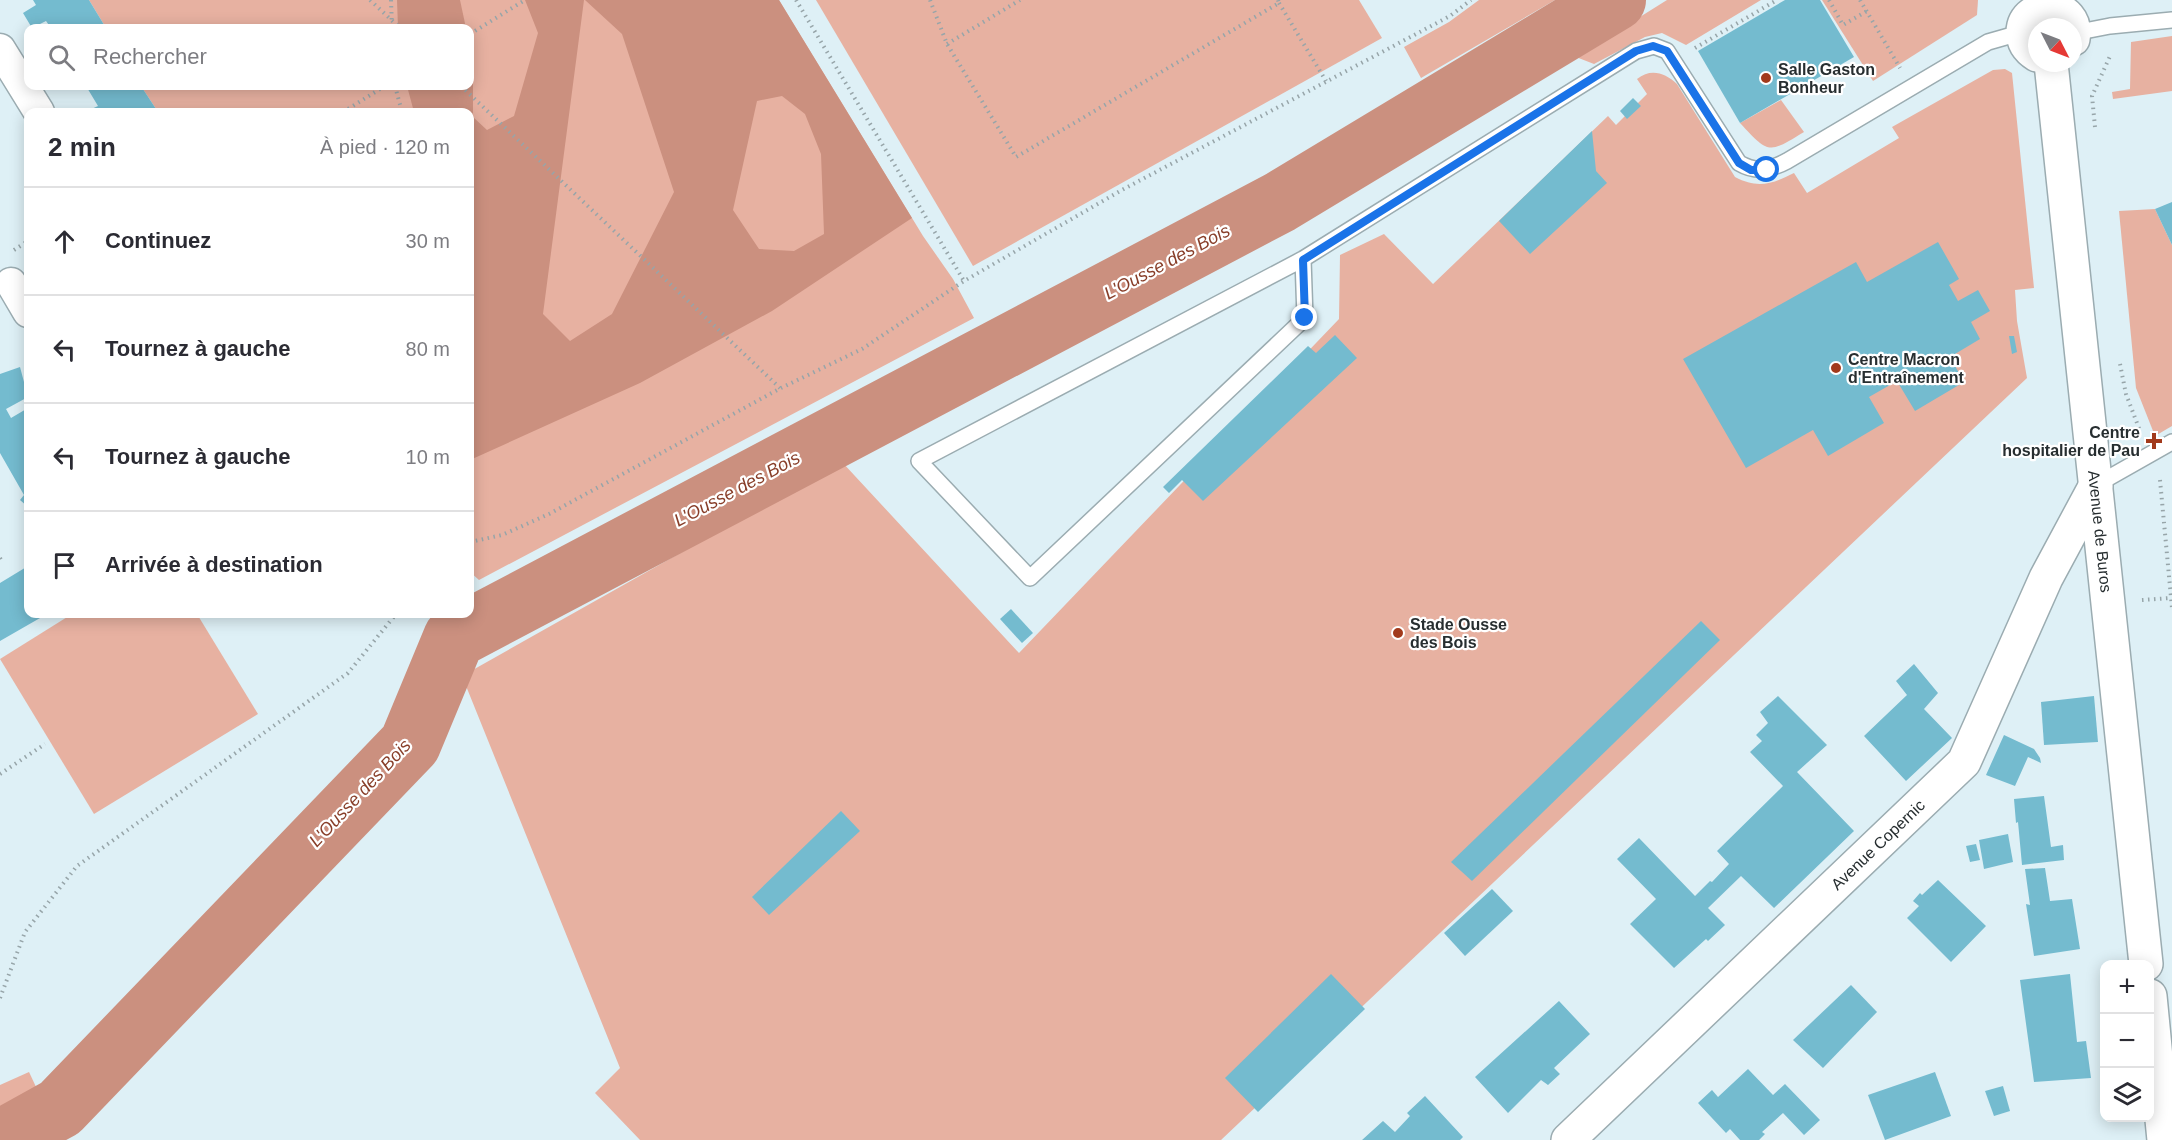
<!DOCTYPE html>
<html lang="fr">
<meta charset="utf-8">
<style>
:root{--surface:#fff;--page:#f7f7f7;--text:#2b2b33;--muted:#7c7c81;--line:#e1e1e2}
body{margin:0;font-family:Helvetica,sans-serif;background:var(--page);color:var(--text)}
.controls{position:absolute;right:18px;bottom:18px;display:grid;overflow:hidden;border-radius:12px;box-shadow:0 3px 15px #0003}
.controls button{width:54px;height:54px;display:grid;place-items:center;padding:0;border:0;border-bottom:2px solid var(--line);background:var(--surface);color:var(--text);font:30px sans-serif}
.compass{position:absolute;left:2028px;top:18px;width:54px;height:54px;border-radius:50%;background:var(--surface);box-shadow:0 3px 15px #0003;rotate:132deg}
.stop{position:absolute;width:18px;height:18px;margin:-14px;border:4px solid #1a73e8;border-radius:50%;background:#fff}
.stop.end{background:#1a73e8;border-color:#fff;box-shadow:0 2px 6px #0008}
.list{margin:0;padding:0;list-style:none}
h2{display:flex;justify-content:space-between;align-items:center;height:78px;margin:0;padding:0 24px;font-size:26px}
h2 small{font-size:20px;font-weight:400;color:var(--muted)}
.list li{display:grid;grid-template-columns:39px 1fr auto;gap:18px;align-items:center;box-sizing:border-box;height:108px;padding:0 24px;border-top:2px solid var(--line)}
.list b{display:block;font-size:22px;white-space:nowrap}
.list em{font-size:20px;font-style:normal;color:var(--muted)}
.icon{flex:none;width:33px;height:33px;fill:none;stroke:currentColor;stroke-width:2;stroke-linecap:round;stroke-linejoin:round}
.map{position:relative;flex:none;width:2172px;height:1140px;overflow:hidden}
.search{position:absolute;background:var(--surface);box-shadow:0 3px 15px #0003;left:24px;top:24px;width:450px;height:66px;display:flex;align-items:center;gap:15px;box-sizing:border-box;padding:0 21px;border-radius:12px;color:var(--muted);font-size:22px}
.panel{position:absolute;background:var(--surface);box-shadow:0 3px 15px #0003;left:24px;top:108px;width:450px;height:510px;border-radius:12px}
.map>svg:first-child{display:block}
.green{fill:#e7b1a1}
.water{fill:#cb907f;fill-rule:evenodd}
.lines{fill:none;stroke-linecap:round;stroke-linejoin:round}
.river{stroke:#cb907f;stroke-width:62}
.building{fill:#74bbcf}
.service-casing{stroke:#9bacb1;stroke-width:18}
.minor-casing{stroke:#9bacb1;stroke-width:33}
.tertiary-casing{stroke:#9bacb1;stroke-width:36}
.path{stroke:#97a5a9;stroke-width:4;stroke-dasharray:1.5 4.5;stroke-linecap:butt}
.service{stroke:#fff;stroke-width:15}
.minor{stroke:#fff;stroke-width:30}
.tertiary{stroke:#fff;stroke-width:33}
.route{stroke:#1a73e8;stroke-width:8}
.poi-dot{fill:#a23a1c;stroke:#fff;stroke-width:2}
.labels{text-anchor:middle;stroke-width:4.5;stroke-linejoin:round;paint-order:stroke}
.poi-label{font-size:16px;font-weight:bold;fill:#272e30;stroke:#fff;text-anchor:start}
.street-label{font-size:16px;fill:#272e30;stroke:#fff}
.water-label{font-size:18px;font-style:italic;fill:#883e29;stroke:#fff}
</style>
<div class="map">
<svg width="2172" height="1140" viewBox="0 0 2172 1140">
<rect width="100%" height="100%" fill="#def0f6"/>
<!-- green -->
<g class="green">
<path d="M 89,0 L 779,0 L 923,236 L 953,279 L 974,318 L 479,580 L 470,572 L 470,112 L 158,112 L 141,86 L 470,86 L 470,28 L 106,28 Z"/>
<path d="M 816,0 L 1359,0 L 1382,38 L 973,266 Z"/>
<path d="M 1479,0 L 1555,0 L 1421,78 L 1404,47 L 1449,22 Z"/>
<path d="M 1667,0 L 1761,0 L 1686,45 L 1662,33 L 1645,37 L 1594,64 L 1576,57 Z"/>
<path d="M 1822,0 L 1978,0 L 1977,15 L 1873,81 Z"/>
<path d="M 2172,36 L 2172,91 L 2113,99 L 2112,92 L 2130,89 L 2131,42 Z"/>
<path d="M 2005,69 L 2012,73 L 2034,288 L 2015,290 L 2017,321 L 2027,378 L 1221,1140 L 640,1140 L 595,1093 L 620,1068 L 462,676 L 842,462 L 1019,653 L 1339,319 L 1340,255 L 1384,234 L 1433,284 L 1608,116 L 1616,125 L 1647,94 L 1637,79 C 1651,68 1665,73 1677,84 L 1735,177 C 1758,189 1772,184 1794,173 L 1807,193 L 1899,138 L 1892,127 L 1993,70 Z"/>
<path d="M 1781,100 L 1804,132 C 1768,154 1769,154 1740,123 Z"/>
<path d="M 2155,209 L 2172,245 L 2172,426 L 2155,436 L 2136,388 L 2119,211 Z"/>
<path d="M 72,614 L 197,614 L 258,714 L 94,814 L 0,659 Z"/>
<path d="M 29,1072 L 61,1140 L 0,1140 L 0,1085 Z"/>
</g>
<!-- water -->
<g class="water">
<path d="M 397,0 L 460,0 L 466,28 L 398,28 Z"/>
<path d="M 525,0 L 584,0 L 543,314 L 570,341 L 612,314 L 674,192 L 622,34 L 585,0 L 779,0 L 912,218 L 772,311 L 640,383 L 470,460 L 470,112 L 414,112 L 407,86 L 470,86 L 470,44 L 473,61 L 473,117 L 487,130 L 514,116 L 538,33 ZM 782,96 L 805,114 L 821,154 L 824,234 L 794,251 L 759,249 L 733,210 L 757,101 Z"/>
</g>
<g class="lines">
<!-- river -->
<path class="river" d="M 2,1140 L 60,1108 L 410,744 L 454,638 L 1280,202 L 1615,0"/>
</g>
<!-- building -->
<g class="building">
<path d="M 33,0 L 89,0 L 106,28 L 51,28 L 46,21 L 32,28 L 23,13 L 36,5 Z"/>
<path d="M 1785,0 L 1820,0 L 1854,57 L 1740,123 L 1698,51 Z"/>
<path d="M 86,86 L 141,86 L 158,112 L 85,112 L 98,106 Z"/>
<path d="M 1633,98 L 1641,106 L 1627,119 L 1620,111 Z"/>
<path d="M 1592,131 L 1596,171 L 1607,183 L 1530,254 L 1499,221 Z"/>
<path d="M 2172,202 L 2172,245 L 2155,209 Z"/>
<path d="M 1938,242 L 1959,279 L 1949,285 L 1958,301 L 1978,290 L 1990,311 L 1971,322 L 1980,339 L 1950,357 L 1964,382 L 1915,411 L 1897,381 L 1869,397 L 1884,423 L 1828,456 L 1813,430 L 1746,468 L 1683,359 L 1856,262 L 1867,282 Z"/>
<path d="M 1335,335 L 1357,358 L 1203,501 L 1182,480 L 1169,493 L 1163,487 L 1308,346 L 1316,353 Z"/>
<path d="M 2009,336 L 2014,336 L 2017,352 L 2012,354 Z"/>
<path d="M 20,367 L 28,397 L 6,409 L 11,418 L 28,408 L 28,507 L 20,500 L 24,495 L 0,453 L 0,374 Z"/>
<path d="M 28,566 L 28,614 L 47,614 L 0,641 L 0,583 Z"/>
<path d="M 1011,609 L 1033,633 L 1022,643 L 1000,619 Z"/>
<path d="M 1701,621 L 1720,640 L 1472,881 L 1451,862 Z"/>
<path d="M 1914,664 L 1938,693 L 1924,709 L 1952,738 L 1906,781 L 1864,736 L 1907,695 L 1896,681 Z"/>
<path d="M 1778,696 L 1827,745 L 1797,772 L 1854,831 L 1774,908 L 1741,876 L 1708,908 L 1725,925 L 1708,941 L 1706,939 L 1674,968 L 1630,924 L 1656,899 L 1617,859 L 1639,838 L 1695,896 L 1710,881 L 1712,882 L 1729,864 L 1717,851 L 1783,786 L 1750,752 L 1762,741 L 1756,735 L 1768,723 L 1760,712 Z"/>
<path d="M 2094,696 L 2098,742 L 2044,745 L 2041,702 Z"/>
<path d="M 2004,735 L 2034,749 L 2040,758 L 2041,763 L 2028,757 L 2015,786 L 1986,775 Z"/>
<path d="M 2044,796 L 2051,847 L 2063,845 L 2064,860 L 2022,865 L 2018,822 L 2016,823 L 2014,799 Z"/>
<path d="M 841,811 L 860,831 L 769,915 L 752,897 Z"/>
<path d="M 2008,834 L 2013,862 L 1984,869 L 1979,840 Z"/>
<path d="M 1976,844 L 1980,860 L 1970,862 L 1966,846 Z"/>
<path d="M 2045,868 L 2050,901 L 2072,899 L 2080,949 L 2034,956 L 2026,904 L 2030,905 L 2025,869 Z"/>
<path d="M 1938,880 L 1986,926 L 1951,962 L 1907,918 L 1919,906 L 1913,901 L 1920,893 L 1922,895 Z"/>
<path d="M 1492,889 L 1513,911 L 1465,956 L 1444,933 Z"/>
<path d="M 1331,974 L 1365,1009 L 1258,1112 L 1225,1078 Z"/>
<path d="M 2070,974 L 2077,1042 L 2086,1041 L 2091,1078 L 2034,1082 L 2020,980 Z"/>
<path d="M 1851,985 L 1877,1012 L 1823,1068 L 1793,1040 Z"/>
<path d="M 1559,1001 L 1590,1034 L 1554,1068 L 1560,1074 L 1548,1085 L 1541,1080 L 1508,1113 L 1475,1077 Z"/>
<path d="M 1748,1069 L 1773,1095 L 1785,1084 L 1820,1120 L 1804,1135 L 1783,1113 L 1762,1132 L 1765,1134 L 1759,1140 L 1740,1140 L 1730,1129 L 1726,1133 L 1698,1103 L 1712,1090 L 1718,1097 Z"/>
<path d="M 1935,1072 L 1951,1116 L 1885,1140 L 1868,1095 Z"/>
<path d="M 2003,1086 L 2010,1111 L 1994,1116 L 1985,1091 Z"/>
<path d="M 1425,1096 L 1463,1137 L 1460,1140 L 1362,1140 L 1383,1121 L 1395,1132 L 1410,1116 L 1407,1113 Z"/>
</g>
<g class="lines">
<!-- service casing -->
<g class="service-casing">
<g id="service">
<path d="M 2074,33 L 2110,26 L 2172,20"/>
<path d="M 1303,259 L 1305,318 L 1030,578 L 919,461 L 1303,259 L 1636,51 L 1654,46 L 1667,51 L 1739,163 C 1756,173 1770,170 1787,161 L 1988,42 L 2023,32"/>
<path d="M 2096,485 L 2172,442"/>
</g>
</g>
<!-- minor casing -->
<g class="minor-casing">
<g id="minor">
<path d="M 0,49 L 39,112"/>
<path d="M 11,283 L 28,312"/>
</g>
</g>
<!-- tertiary casing -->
<g class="tertiary-casing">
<g id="tertiary">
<path d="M 2037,55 C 2029,50 2023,43 2023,32 C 2024,0 2080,0 2073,39"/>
<path id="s1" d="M 2051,63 L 2146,964"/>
<path d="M 2150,996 L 2164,1140"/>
<path id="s2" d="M 1568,1140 L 1964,762 L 2046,578 L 2096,485"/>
</g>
</g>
<!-- path -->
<g class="path">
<path d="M 370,0 L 400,28"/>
<path d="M 391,0 L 392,28"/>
<path d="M 796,0 L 964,281"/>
<path d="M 930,0 L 947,44 L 1016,157 L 1279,3 L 1278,0"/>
<path d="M 1829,0 L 1843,25 L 1867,11"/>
<path d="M 1860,0 L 1900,68"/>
<path d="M 1279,3 L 1326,81"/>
<path d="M 470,34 L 525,0"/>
<path d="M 947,44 L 1020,0"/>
<path d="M 1695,48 L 1777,0"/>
<path d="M 395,86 L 402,112"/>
<path d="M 461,86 L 780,388"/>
<path d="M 343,112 L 385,86"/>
<path d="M 2095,127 L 2092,96 L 2111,54"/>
<path d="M 14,250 L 28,241"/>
<path d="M 2120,364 L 2126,394 L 2140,431"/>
<path d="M 2160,480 L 2172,608"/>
<path d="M 470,542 L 502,535 L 549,514 L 781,388 L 862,349 L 964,281 L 1120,191 L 1450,16 L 1471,0"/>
<path d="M 0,558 L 1,560"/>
<path d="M 2142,600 L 2171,598"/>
<path d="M 0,774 L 45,744"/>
<path d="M 0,998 L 25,932 L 77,866 L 348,673 L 396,614"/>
</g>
<!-- service -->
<use href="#service" class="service"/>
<!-- minor -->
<use href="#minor" class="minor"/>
<!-- tertiary -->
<use href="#tertiary" class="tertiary"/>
</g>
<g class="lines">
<!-- route -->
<path class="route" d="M 1305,318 L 1303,260 L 1636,51 L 1653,46 L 1667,51 L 1739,163 L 1751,170 L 1767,170"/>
</g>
<!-- markers -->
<g class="poi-dot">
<circle cx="1766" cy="78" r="6"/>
<circle cx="1836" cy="368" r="6"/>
<path d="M2151 432h6v6h6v6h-6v6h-6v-6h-6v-6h6z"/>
<circle cx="1398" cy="633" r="6"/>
</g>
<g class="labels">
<!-- poi labels -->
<g class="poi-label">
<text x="1778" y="75">Salle Gaston<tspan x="1778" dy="18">Bonheur</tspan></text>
<text x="1848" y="365">Centre Macron<tspan x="1848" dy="18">d'Entraînement</tspan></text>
<text x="2140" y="438" text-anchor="end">Centre<tspan x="2140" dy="18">hospitalier de Pau</tspan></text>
<text x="1410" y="630">Stade Ousse<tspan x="1410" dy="18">des Bois</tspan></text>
</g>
<!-- street labels -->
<g class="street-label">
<text dy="6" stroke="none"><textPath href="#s1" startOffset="471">Avenue de Buros</textPath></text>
<text dy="6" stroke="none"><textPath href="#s2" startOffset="428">Avenue Copernic</textPath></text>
</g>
<!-- water labels -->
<g class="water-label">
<text transform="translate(1167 262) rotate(-28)" y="6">L'Ousse des Bois</text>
<text transform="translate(737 489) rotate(-28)" y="6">L'Ousse des Bois</text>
<text transform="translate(360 793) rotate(-47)" y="6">L'Ousse des Bois</text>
</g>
</g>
</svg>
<div class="controls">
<button>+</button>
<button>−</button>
<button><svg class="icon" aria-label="layers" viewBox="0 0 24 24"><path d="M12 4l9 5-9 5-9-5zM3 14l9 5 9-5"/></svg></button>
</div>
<svg class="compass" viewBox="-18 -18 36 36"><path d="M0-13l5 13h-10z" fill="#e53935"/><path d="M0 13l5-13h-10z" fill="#7c7c81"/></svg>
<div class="stop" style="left:1767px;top:170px"></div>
<div class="stop end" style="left:1305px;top:318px"></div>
<div class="search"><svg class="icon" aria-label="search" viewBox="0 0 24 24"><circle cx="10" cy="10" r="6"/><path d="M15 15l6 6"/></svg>Rechercher</div>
<section class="panel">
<h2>2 min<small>À pied · 120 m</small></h2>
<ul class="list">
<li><svg class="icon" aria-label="ahead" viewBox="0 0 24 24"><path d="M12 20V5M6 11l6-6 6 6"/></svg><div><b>Continuez</b></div><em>30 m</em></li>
<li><svg class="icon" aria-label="left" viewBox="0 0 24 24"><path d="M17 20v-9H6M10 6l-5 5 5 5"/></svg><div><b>Tournez à gauche</b></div><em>80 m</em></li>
<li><svg class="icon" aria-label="left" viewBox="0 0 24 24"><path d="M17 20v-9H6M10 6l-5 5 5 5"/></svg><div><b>Tournez à gauche</b></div><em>10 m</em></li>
<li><svg class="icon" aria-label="arrive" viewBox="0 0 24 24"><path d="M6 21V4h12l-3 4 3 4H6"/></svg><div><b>Arrivée à destination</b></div></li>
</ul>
</section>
</div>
